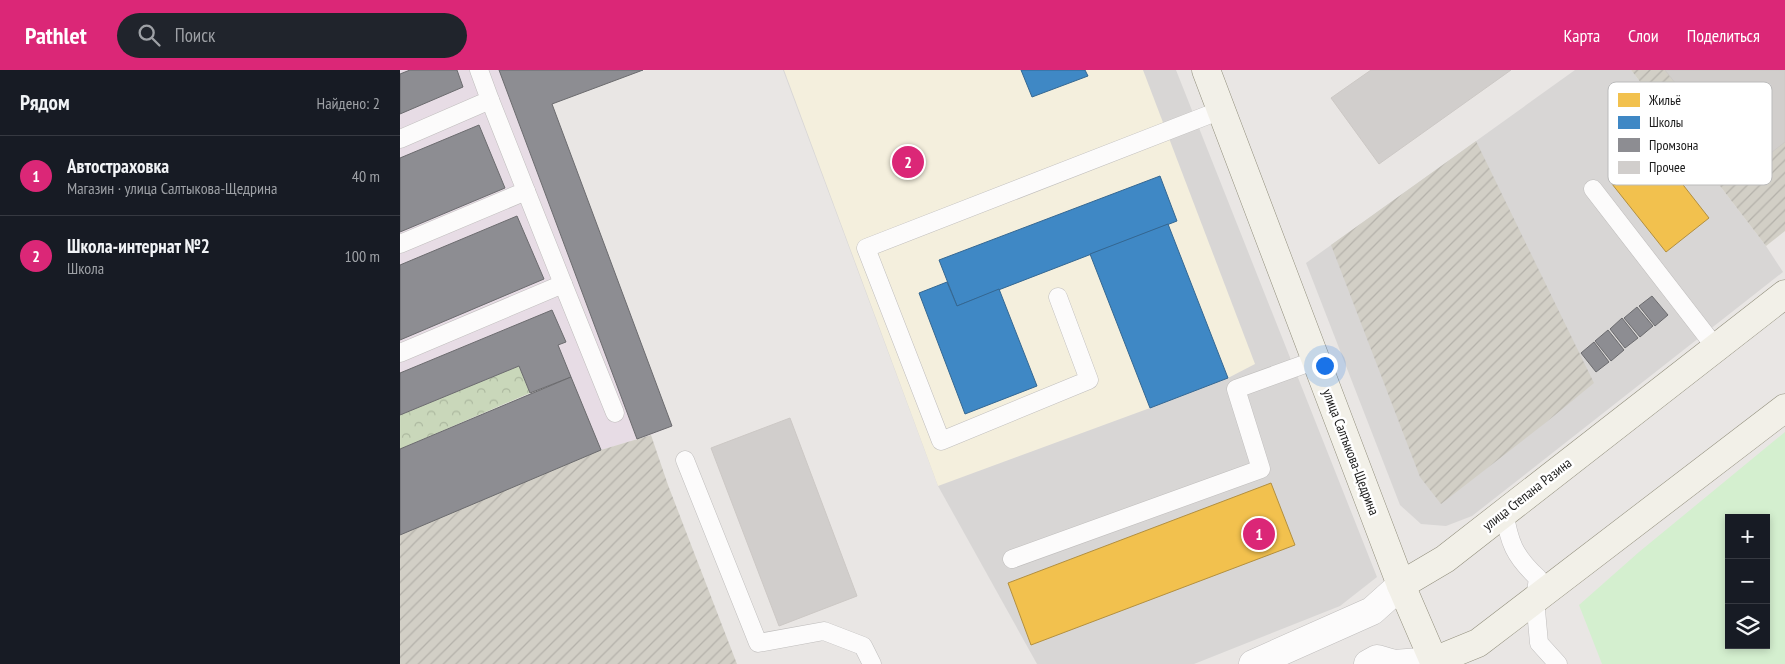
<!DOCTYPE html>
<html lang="ru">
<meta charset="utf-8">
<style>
:root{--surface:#171b24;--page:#20242c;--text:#f1f3f6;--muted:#9ea1a6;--line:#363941;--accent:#db2777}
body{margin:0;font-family:"PT Sans Narrow",sans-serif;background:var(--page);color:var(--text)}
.controls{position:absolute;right:15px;bottom:15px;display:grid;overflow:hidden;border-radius:0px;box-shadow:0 2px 8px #0003}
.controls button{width:45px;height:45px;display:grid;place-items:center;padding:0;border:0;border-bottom:1px solid var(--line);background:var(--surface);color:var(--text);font:25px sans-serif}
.you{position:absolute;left:924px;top:295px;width:18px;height:18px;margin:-12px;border:4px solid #fff;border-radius:50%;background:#1a73e8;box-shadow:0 0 0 8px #1a73e833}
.badge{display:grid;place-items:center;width:32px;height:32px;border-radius:50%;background:var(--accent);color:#fff;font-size:16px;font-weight:700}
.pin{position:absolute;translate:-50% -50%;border:2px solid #fff;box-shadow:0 1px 5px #0006}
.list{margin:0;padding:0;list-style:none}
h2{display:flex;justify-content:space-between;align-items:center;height:65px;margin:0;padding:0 20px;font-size:21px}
h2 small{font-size:16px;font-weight:400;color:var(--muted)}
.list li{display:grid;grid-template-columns:32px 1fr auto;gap:15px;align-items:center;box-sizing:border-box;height:80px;padding:0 20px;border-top:1px solid var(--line)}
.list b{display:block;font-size:19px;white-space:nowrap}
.list p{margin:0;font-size:16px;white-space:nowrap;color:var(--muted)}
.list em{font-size:16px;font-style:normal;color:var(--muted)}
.icon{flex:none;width:28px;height:28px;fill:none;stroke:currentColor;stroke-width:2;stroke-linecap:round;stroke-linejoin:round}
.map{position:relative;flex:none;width:1385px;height:594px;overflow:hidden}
header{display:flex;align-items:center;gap:30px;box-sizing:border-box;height:70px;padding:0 25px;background:var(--accent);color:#fff}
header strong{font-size:24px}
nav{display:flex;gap:28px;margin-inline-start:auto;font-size:18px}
.search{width:350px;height:45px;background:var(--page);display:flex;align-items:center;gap:12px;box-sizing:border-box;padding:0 18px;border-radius:28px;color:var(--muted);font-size:19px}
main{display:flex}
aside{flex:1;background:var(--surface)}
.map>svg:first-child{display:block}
.residential{fill:#d8d6d5}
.industrial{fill:#e7dce5}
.education{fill:#f4efdd}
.construction{fill:url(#construction-furrows)}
.forest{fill:url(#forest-crowns)}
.park{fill:#d4efcf;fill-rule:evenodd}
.homes{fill:#f2c14e;stroke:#b28f3f}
.schools{fill:#3f88c5;stroke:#346792}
.industry{fill:#8d8d92;stroke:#6b6b6e}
.building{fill:#d1cecc;stroke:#ccc8c5}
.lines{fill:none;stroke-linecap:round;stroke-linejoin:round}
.lane-casing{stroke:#bfbdbc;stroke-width:19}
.street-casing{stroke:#bfbdbc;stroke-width:29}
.secondary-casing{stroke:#928f7d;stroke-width:29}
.lane{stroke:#fcfbfb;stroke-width:18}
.street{stroke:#fcfbfb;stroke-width:28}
.secondary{stroke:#f2f0e8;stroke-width:28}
.labels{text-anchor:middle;stroke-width:5;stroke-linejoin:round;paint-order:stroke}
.street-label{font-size:14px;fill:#1b1b1b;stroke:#fff}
.key{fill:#fff;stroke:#bbb;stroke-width:1}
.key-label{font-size:14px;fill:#1b1b1b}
</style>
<header>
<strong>Pathlet</strong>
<div class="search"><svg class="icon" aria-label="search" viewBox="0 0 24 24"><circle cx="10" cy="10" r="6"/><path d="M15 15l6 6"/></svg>Поиск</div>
<nav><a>Карта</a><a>Слои</a><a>Поделиться</a></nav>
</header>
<main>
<aside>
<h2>Рядом<small>Найдено: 2</small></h2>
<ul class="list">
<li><span class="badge">1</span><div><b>Автостраховка</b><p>Магазин · улица Салтыкова-Щедрина</p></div><em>40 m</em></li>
<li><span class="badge">2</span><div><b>Школа-интернат №2</b><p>Школа</p></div><em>100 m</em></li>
</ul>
</aside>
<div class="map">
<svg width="1385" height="594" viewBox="0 0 1385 594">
<defs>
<pattern id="construction-furrows" width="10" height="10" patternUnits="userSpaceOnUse" patternTransform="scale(1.25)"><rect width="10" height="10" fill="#d2cfc6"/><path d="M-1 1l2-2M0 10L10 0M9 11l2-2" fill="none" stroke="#b4b1aa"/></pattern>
<pattern id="forest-crowns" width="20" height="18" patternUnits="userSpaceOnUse" patternTransform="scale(1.25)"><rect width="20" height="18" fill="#c9d7ba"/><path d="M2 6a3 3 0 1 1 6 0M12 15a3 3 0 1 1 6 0" fill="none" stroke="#acb89f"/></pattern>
</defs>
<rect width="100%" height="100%" fill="#e9e6e4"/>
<!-- residential -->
<g class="residential">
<path d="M 383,0 L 776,0 L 977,507 L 940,536 L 794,594 L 637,594 L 538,416 Z"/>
<path d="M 1175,0 L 1231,0 L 1366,176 L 1383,202 L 1072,446 L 1046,456 L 1021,454 L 1000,435 L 906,193 Z"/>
</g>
<!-- industrial -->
<path class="industrial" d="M 0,0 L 243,0 L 152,34 L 272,356 L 251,365 L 201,380 L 171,307 L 130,323 L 118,296 L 0,345 Z"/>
<!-- education -->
<path class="education" d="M 384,0 L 743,0 L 855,294 L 828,308 L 750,338 L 538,416 Z"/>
<!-- construction -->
<g class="construction">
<path d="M 1231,0 L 1385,0 L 1385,161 L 1366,176 Z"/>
<path d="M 1076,71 L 1194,313 L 1144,354 L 1041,434 L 1020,407 L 931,175 Z"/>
<path d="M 171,307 L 201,380 L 251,365 L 268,415 L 337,594 L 0,594 L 0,379 Z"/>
</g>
<!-- forest -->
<path class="forest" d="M 119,296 L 130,323 L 0,379 L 0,345 Z"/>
<!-- park -->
<path class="park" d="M 1385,362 L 1385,594 L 1202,594 L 1179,535 L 1239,482 ZM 1329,448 L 1366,448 L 1366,575 L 1329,575 Z"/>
<!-- homes -->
<g class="homes">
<path d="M 1255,79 L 1309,148 L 1266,182 L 1212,114 Z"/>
<path d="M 871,413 L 895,475 L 631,575 L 608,513 Z"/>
</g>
<!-- schools -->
<g class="schools">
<path d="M 621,0 L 685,0 L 688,6 L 632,27 Z"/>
<path d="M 760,106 L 777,151 L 557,236 L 539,190 Z"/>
<path d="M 768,154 L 828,308 L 750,338 L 690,184 Z"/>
<path d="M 547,212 L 557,236 L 599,219 L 637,316 L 565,344 L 519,223 Z"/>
</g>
<!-- industry -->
<g class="industry">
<path d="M 10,0 L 57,0 L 63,17 L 0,44 L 0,4 Z"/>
<path d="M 99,0 L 243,0 L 152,34 L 272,356 L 237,369 Z"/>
<path d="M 79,55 L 105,118 L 0,162 L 0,88 Z"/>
<path d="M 117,146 L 144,209 L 0,270 L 0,195 Z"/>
<path d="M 1252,226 L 1268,245 L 1255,256 L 1239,236 Z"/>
<path d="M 1237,237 L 1253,256 L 1240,267 L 1224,248 Z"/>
<path d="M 152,240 L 166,272 L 158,275 L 171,307 L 130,323 L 119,296 L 0,345 L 0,303 Z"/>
<path d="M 1222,248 L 1238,268 L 1225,278 L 1210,259 Z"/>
<path d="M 1208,260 L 1224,280 L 1211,291 L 1195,271 Z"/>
<path d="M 1194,272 L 1209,292 L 1196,302 L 1181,283 Z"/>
<path d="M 171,307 L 201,380 L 0,465 L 0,379 Z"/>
</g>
<!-- building -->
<g class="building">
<path d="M 971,0 L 1111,0 L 979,94 L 931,28 Z"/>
<path d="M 1265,0 L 1385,0 L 1385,72 L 1345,103 Z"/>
<path d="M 390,348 L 457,526 L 379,556 L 311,378 Z"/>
</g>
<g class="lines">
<!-- lane casing -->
<g class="lane-casing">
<g id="lane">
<path d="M 0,69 L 90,30 L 79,0"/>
<path d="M 1193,119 L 1316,278"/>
<path d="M 0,174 L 126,121 L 90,30"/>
<path d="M 163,214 L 215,343"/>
<path d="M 658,227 L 689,310 L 541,371 L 466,178 L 821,40"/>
<path d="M 0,283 L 163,214 L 126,121"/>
<path d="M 285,390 L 358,573 L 424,561 L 463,576 L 472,594"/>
<path d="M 1104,441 C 1109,472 1114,486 1138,508 L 1135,529 L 1139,573 L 1158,594"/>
<path d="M 612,489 L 861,399 L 836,319 L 916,290"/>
</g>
</g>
<!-- street casing -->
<g class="street-casing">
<g id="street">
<path d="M 853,594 L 972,541 L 1001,515"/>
<path d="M 968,594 L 977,589 L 994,594 L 1034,591"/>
</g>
</g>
<!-- secondary casing -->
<g class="secondary-casing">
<g id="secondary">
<path d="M 806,0 L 1001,515 L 1035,594"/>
<path d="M 1001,515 L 1045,489 L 1385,224"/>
<path d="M 1034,591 L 1078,573 L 1385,338"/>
</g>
</g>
<!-- lane -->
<use href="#lane" class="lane"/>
<!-- street -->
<use href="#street" class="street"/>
<!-- secondary -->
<use href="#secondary" class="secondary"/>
</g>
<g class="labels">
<!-- street labels -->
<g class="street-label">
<text transform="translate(951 382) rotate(69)" y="5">улица Салтыкова-Щедрина</text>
<text transform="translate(1127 424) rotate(-38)" y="5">улица Степана Разина</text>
</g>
</g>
<!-- legend -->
<rect x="1208" y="12" width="164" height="103" rx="8" class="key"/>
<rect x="1218" y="23" width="22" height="14" fill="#f2c14e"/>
<rect x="1218" y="46" width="22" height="13" fill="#3f88c5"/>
<rect x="1218" y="68" width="22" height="14" fill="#8d8d92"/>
<rect x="1218" y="91" width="22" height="13" fill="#d1cecc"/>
<g class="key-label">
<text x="1249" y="35">Жильё</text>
<text x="1249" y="57">Школы</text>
<text x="1249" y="80">Промзона</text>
<text x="1249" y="102">Прочее</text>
</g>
</svg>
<div class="controls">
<button>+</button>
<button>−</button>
<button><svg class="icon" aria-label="layers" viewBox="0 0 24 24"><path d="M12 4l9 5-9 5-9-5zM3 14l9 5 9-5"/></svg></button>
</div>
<div class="you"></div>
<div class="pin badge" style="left:859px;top:464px">1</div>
<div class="pin badge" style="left:508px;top:92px">2</div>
</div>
</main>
